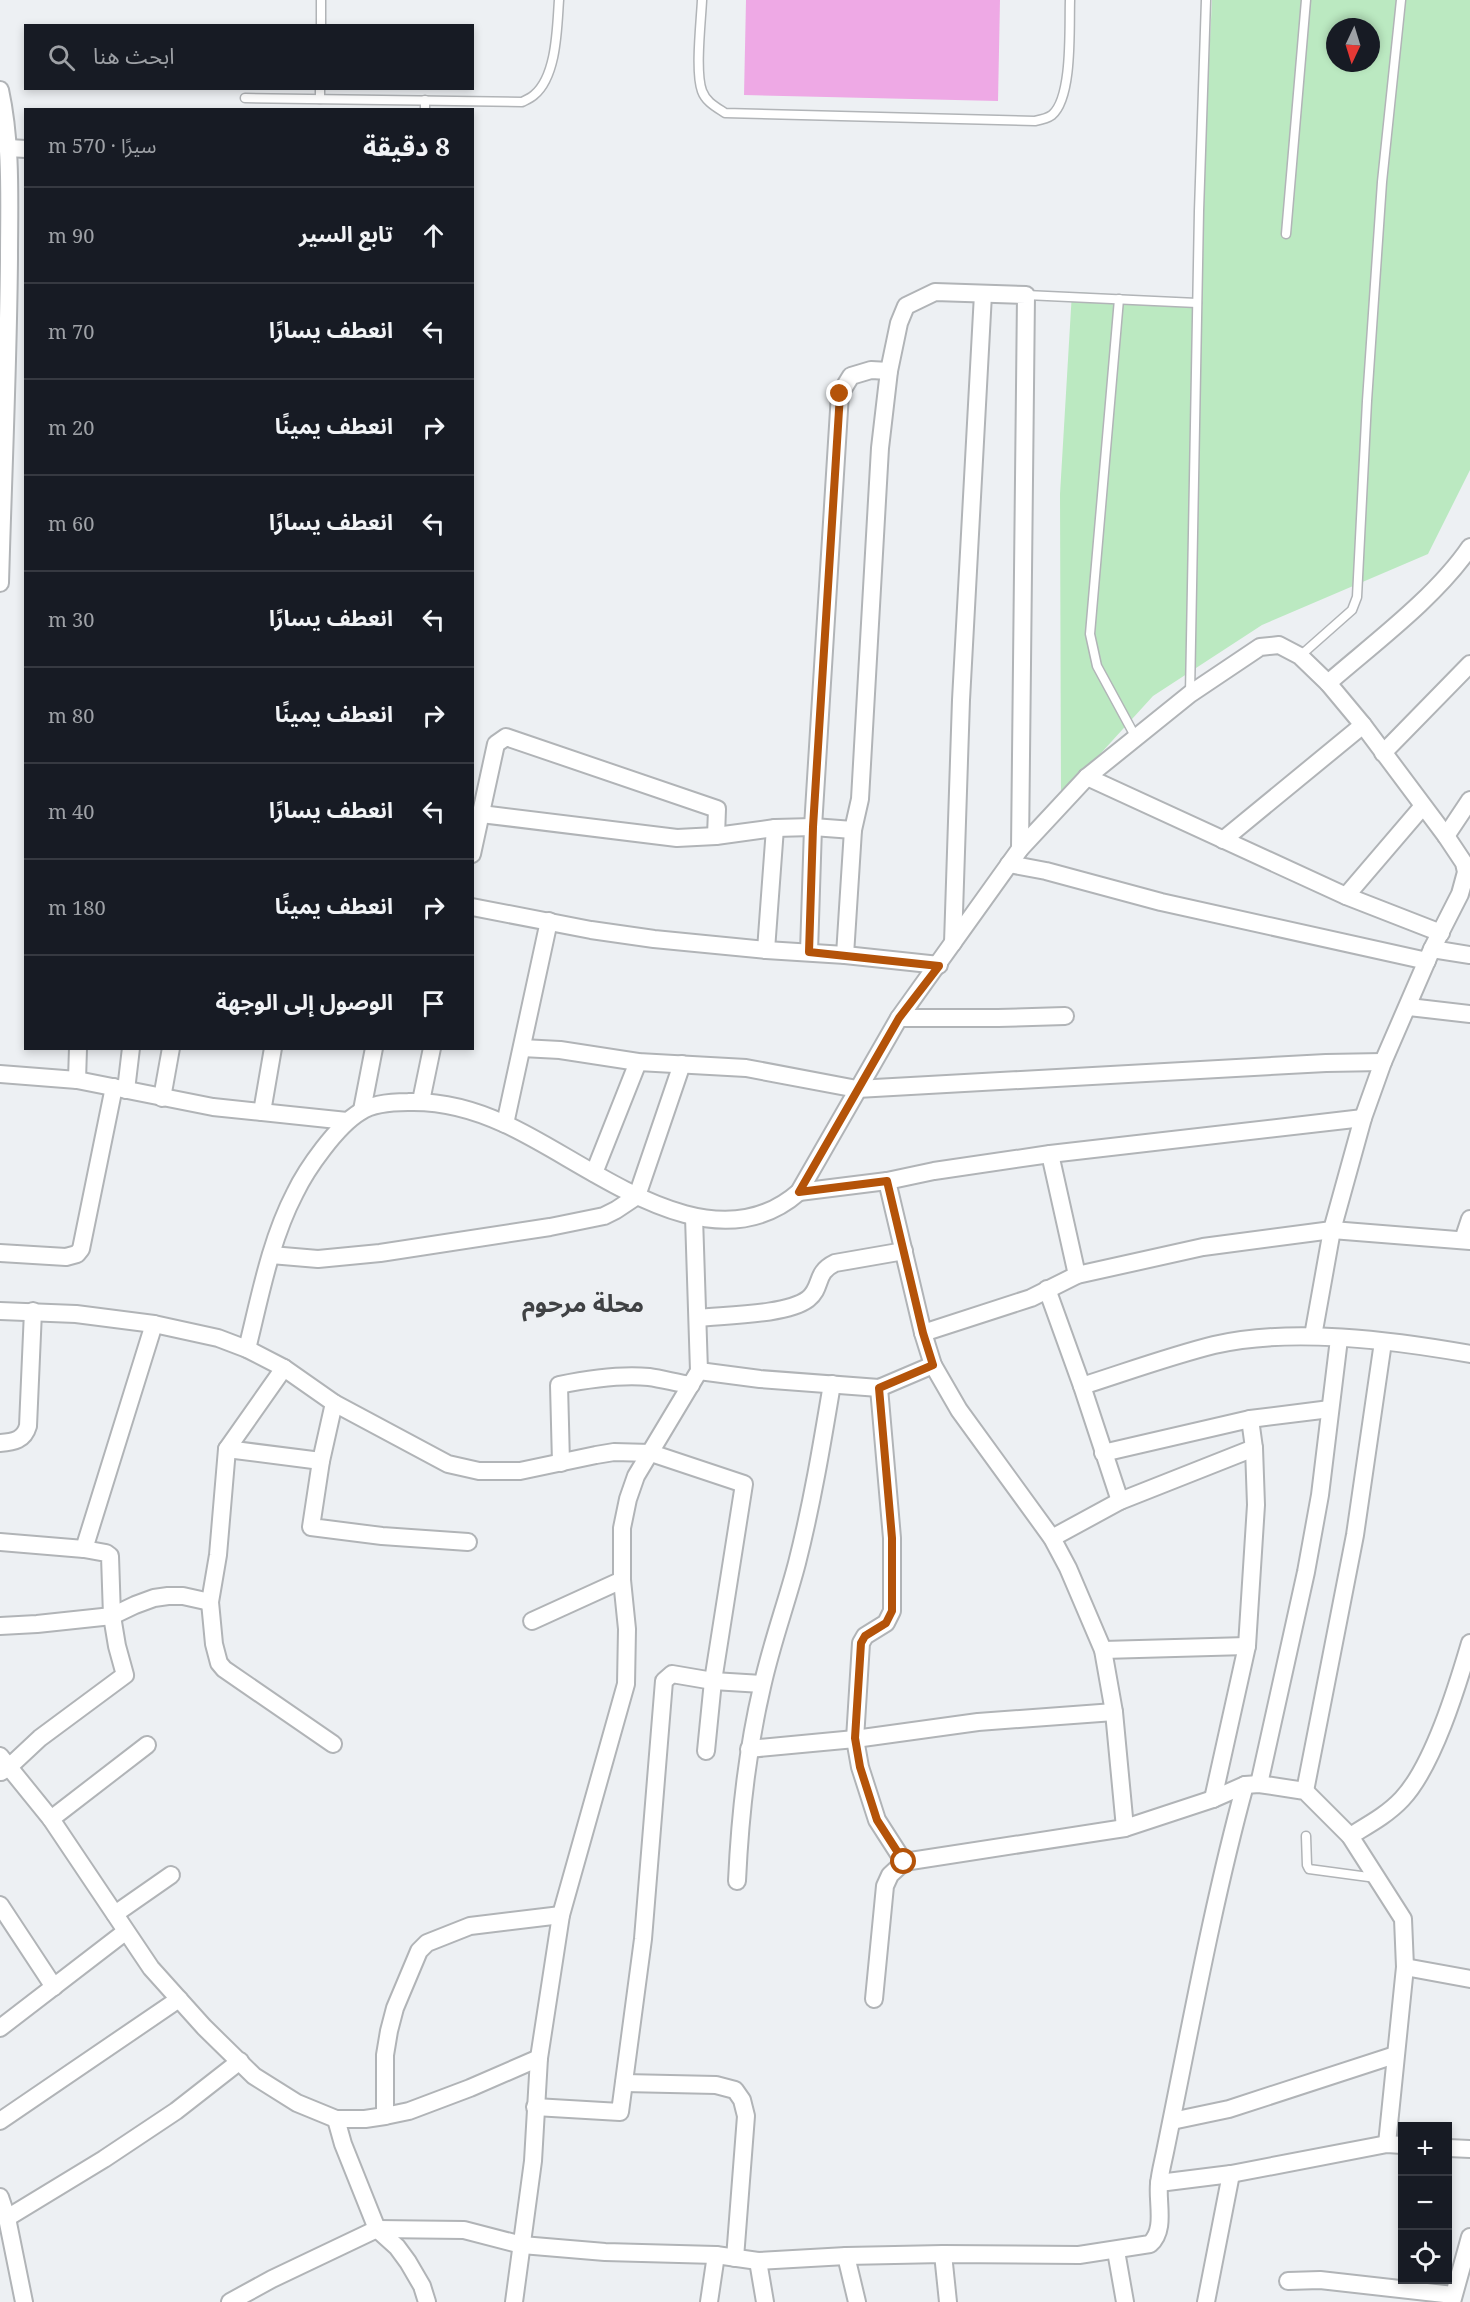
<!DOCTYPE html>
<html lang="ar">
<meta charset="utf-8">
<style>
:root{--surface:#171b24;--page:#20242c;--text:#f1f3f6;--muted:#9ea1a6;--line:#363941}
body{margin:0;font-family:"Noto Serif","Noto Sans Arabic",serif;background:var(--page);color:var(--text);direction:rtl}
.controls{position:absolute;right:18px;bottom:18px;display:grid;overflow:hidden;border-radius:0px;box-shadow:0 3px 9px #0003}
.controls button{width:54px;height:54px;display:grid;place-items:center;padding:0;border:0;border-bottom:2px solid var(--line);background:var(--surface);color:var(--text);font:30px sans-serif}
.compass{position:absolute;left:1326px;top:18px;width:54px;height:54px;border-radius:50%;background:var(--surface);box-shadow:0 3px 9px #0003;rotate:184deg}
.stop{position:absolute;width:18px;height:18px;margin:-14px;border:4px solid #b45309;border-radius:50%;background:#fff}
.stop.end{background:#b45309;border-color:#fff;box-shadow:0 2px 6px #0008}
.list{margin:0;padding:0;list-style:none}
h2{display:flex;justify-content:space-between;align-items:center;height:78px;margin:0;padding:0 24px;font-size:26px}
h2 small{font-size:20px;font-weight:400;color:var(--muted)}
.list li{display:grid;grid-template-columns:39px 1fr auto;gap:18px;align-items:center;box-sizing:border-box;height:96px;padding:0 24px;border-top:2px solid var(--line)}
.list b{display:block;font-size:22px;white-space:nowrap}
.list em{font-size:20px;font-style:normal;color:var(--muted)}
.icon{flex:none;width:33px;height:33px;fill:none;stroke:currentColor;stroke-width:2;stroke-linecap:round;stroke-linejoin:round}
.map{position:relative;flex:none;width:1470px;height:2302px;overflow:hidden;direction:ltr}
.search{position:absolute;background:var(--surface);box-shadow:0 3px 9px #0003;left:24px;top:24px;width:450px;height:66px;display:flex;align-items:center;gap:15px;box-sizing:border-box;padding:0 21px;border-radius:0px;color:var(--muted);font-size:22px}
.panel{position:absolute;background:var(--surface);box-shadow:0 3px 9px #0003;left:24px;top:108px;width:450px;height:942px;border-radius:0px;direction:rtl}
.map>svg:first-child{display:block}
.green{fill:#bbe9c1;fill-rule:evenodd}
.building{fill:#eea9e5}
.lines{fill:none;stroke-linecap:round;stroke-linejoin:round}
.lane-casing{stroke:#b1b4b7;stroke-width:11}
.street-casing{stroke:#b1b4b7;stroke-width:20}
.lane{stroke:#fff;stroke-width:8}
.street{stroke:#fff;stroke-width:16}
.route{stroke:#b45309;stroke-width:8}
.labels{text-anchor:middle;stroke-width:4.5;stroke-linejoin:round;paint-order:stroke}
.district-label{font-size:24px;font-weight:bold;fill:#404244;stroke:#edf0f3}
</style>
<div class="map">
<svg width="1470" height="2302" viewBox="0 0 1470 2302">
<rect width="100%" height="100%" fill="#edf0f3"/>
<!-- green -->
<path class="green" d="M 1212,0 L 1470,0 L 1470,470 L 1428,554 L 1262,625 L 1153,696 L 1061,797 L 1060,494 L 1072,292 L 1197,299 ZM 1335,27 L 1371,27 L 1371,63 L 1335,63 Z"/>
<!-- building -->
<path class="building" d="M 746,0 L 1000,0 L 998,101 L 744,95 Z"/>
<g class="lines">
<!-- lane casing -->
<g class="lane-casing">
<g id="lane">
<path d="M 702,0 C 701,22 695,72 702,91 C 706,102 716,107 725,113 L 1035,121 C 1040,120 1048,118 1052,115 C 1073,97 1069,27 1070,0"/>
<path d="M 321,26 L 321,0"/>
<path d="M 245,98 L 522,102 C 526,100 531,98 534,95 C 557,76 557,27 559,0"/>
<path d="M 320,99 L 320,88"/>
<path d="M 425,110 L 425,100"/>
<path d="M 1286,234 L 1306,0"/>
<path d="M 1026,295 L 1197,303"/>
<path d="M 1119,299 L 1090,634 L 1097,666 L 1135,736"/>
<path d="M 1300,656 L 1352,610 L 1357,597 L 1367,401 L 1382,182 L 1401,0"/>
<path d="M 1190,694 L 1199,211 L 1206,0"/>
<path d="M 1306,1836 L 1307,1865 L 1309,1869 L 1376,1878"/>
</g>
</g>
<!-- street casing -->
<g class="street-casing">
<g id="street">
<path d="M 0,90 C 12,145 9,203 9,259 C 8,367 3,475 0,583"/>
<path d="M 8,148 L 26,149"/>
<path d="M 1328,683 C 1374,643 1436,597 1470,547"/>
<path d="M 1383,753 L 1470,664"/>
<path d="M 1087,777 L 1346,896 L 1441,933"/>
<path d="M 481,814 L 677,838 L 716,836 L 775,828 L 813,827 L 853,830"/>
<path d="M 1446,836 L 1470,800"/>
<path d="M 1223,840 L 1363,725"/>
<path d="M 472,854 L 496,744 L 506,737 L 717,809 L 716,836"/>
<path d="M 1009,864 L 1046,871 L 1161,902 L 1427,961"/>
<path d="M 1346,896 L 1423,806"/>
<path d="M 472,907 L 591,930 L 654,939 L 766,950 L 845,955 L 939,965"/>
<path d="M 953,943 L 961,700 L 983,294"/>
<path d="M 1432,949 L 1470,955"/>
<path d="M 766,950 L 775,828"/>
<path d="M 809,952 L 813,827 L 840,394 L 851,376 L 871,370 L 889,371"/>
<path d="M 845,955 L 853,830 L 860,799 L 880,448 L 889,371 L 899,323 L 906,306 L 935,292 L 1026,295 L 1020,849"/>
<path d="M 1409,1007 L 1470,1014"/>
<path d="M 899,1018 L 998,1018 L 1065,1016"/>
<path d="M 522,1048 L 560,1050 L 638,1062 L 746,1068 L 857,1089 L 1326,1063 L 1383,1062"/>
<path d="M 0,1074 L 77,1080 L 213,1107 L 347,1121"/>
<path d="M 77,1080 L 78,1048"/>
<path d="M 126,1090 L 131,1048"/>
<path d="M 162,1098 L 171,1048"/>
<path d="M 421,1101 L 432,1048"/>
<path d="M 362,1110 L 374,1048"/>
<path d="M 262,1112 L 273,1048"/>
<path d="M 505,1124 L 549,921"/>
<path d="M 1050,1154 L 1077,1275"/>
<path d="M 594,1173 L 638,1062"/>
<path d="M 887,1181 L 923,1333 L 933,1365 L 959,1410 L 1052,1538 L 1068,1568 L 1103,1650 L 1114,1712 L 1125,1828"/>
<path d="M 799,1192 L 887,1181 L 934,1171 L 1050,1154 L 1363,1118"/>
<path d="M 1463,1240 L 1470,1219"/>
<path d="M 0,1253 L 66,1257 L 77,1254 L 81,1249 L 114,1087"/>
<path d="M 271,1255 L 318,1259 L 380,1253 L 550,1227 L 604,1216 L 616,1210 L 637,1196 L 682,1064"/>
<path d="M 1047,1289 L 1082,1386 L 1120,1501"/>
<path d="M 0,1311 L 76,1314 L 154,1324 L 218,1338 L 247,1349 L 284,1368 L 334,1403 L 448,1464 L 479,1471 L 520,1471 L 596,1455 L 614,1452 L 651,1453 L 744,1484 L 713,1681 L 706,1751"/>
<path d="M 698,1318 C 725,1315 787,1315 808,1299 C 823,1287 814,1273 835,1263 L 904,1251"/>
<path d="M 923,1333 L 1031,1298 L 1077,1275 L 1203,1247 L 1332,1230 L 1470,1241"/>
<path d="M 247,1349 C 260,1297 270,1241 295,1193 C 307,1168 337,1126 360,1112 C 373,1103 393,1102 408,1102 C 441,1101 475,1110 505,1124 C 588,1161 709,1271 799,1192 L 899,1018 L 1020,849 L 1087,777 L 1190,694 L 1260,647 L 1279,645 L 1300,656 L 1328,683 L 1363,725 L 1446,836 L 1464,863 L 1466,872 L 1460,894 L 1432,949 L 1383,1062 L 1363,1118 L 1332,1230 L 1313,1336"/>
<path d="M 284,1368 L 227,1449 L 218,1555 L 210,1602 L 214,1644 L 219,1663 L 224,1669 L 333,1744"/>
<path d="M 699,1371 L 760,1379 L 879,1388 L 933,1365"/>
<path d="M 1082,1386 C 1126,1372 1170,1356 1214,1345 C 1291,1327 1392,1340 1470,1354"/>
<path d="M 879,1388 L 892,1538 L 892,1611 L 886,1623 L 865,1636 L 861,1643 L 855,1739 L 860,1767 L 877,1820 L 904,1862"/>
<path d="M 334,1403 L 321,1461 L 311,1527 L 382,1536 L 468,1542"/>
<path d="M 0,1443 C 14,1442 24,1440 28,1426 L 33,1311"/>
<path d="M 227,1449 L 321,1461"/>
<path d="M 1103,1453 L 1250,1419 L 1330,1409"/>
<path d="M 561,1463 L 559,1385 C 588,1379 619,1374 649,1377 C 663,1379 677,1383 691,1385"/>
<path d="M 1052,1538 L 1120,1501 L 1254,1448"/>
<path d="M 0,1542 L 84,1549 L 154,1324"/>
<path d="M 532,1621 L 622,1580"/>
<path d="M 0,1626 L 37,1624 L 112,1616 L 135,1605 L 154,1598 L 168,1596 L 183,1596 L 210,1602"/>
<path d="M 1103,1650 L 1247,1646"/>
<path d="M 749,1749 L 855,1739 L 978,1722 L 1114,1712"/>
<path d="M 0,1756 L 51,1819 L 151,1968 L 204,2027 L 254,2076 L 297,2103 L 336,2119 L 365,2119 L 385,2116 L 409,2111 L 470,2088 L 539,2058"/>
<path d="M 1,1772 L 9,1767 L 40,1738 L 125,1675 L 117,1646 L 112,1616 L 110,1556 L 106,1553 L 84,1549"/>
<path d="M 1259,1784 L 1306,1572 L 1320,1495 L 1339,1339"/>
<path d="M 1305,1791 L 1355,1535 L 1383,1342"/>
<path d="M 1213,1799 L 1247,1646 L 1256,1505 L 1254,1448 L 1250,1419"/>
<path d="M 51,1819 L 147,1745"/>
<path d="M 1350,1836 C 1368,1825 1387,1815 1402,1799 C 1433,1766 1457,1687 1470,1643"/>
<path d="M 737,1881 C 740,1815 747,1751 762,1687 C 771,1645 786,1605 797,1563 C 812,1504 822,1444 832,1384"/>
<path d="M 0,1905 L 54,1987"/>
<path d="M 115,1914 L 171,1875"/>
<path d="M 1405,1967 L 1470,1979"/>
<path d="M 874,1999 L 885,1886 L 890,1875 L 904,1862 L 1125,1828 L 1213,1799 L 1245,1785 L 1259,1784 L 1305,1791 L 1350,1836 L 1403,1919 L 1405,1967 L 1387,2144"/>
<path d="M 0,2028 L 125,1932"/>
<path d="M 624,2083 L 716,2085 L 735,2090 L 742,2100 L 746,2116 L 735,2258"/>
<path d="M 535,2107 L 620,2112 L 643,1939 L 664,1681 L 672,1674 L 713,1681 L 762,1684"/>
<path d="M 385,2116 L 385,2055 L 389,2031 L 395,2008 L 419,1951 L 427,1943 L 470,1926 L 561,1915"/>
<path d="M 336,2119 L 343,2144 L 377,2229 L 397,2247 L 408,2262 L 422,2286 L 427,2302"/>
<path d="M 0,2121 L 179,1999"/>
<path d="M 1172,2121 L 1229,2109 L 1395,2055"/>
<path d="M 1448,2148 L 1470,2149"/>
<path d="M 1159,2183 L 1231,2174 L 1387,2144 L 1402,2145"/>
<path d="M 0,2197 L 7,2218 L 24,2302"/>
<path d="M 7,2218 L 104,2159 L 176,2111 L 240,2061"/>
<path d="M 1116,2251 L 1125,2302"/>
<path d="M 943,2254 L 948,2302"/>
<path d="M 846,2256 L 857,2302"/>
<path d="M 758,2261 L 765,2302"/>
<path d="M 1288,2281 L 1320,2280 L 1453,2295"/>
<path d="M 230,2302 L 272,2279 L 377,2229 L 464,2230 L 522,2245 L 605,2252 L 716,2255 L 758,2261 L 846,2256 L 943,2254 L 1079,2255 L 1150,2244 C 1166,2230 1157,2203 1159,2184 C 1160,2173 1163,2162 1165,2152 C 1190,2030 1212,1906 1245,1785"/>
<path d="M 514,2302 L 533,2161 L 539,2058 L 561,1915 L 626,1684 L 627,1629 L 622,1580 L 622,1528 L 628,1499 L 636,1476 L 699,1371 L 694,1217"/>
<path d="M 709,2302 L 716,2255"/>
<path d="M 1206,2302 L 1231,2174"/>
<path d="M 1452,2302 L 1470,2237"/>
</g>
</g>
<!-- lane -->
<use href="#lane" class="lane"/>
<!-- street -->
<use href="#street" class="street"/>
</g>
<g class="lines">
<!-- route -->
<path class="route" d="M 840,394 L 813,827 L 809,952 L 939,966 L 899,1018 L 799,1192 L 887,1181 L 923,1333 L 933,1365 L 879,1388 L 892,1538 L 892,1611 L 886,1623 L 865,1636 L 861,1643 L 855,1738 L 860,1767 L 877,1820 L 904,1862"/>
</g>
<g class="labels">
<!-- district labels -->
<g class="district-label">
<text x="583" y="1312">محلة مرحوم</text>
</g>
</g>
</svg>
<div class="controls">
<button>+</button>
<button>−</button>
<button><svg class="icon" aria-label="locate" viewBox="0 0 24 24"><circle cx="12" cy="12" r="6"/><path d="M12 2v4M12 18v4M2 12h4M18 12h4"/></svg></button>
</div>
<svg class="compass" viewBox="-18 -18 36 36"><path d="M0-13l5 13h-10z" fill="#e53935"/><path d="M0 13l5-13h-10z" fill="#9ea1a6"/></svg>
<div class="stop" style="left:904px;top:1862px"></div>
<div class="stop end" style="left:840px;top:394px"></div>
<div class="search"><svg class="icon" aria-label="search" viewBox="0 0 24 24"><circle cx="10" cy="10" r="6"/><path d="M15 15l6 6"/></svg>ابحث هنا</div>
<section class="panel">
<h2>8 دقيقة<small>سيرًا · 570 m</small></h2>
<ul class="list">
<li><svg class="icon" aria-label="ahead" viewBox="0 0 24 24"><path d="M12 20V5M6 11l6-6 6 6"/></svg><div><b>تابع السير</b></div><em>90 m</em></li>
<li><svg class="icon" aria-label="left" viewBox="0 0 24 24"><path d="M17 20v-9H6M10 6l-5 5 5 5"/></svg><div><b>انعطف يسارًا</b></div><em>70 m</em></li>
<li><svg class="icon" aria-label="right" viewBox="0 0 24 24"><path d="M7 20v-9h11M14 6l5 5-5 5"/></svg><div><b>انعطف يمينًا</b></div><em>20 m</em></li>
<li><svg class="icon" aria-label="left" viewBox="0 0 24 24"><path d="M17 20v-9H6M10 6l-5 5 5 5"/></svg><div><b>انعطف يسارًا</b></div><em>60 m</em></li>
<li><svg class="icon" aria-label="left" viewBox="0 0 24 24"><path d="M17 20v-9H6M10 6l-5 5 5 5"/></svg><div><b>انعطف يسارًا</b></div><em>30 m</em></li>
<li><svg class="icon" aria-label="right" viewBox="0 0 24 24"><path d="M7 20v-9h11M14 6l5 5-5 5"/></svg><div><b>انعطف يمينًا</b></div><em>80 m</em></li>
<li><svg class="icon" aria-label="left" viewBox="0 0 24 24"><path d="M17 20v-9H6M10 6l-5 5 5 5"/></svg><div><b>انعطف يسارًا</b></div><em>40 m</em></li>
<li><svg class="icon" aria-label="right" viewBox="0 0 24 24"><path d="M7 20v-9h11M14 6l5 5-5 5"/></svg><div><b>انعطف يمينًا</b></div><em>180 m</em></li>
<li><svg class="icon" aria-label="arrive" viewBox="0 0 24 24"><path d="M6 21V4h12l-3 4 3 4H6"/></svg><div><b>الوصول إلى الوجهة</b></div></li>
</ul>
</section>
</div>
